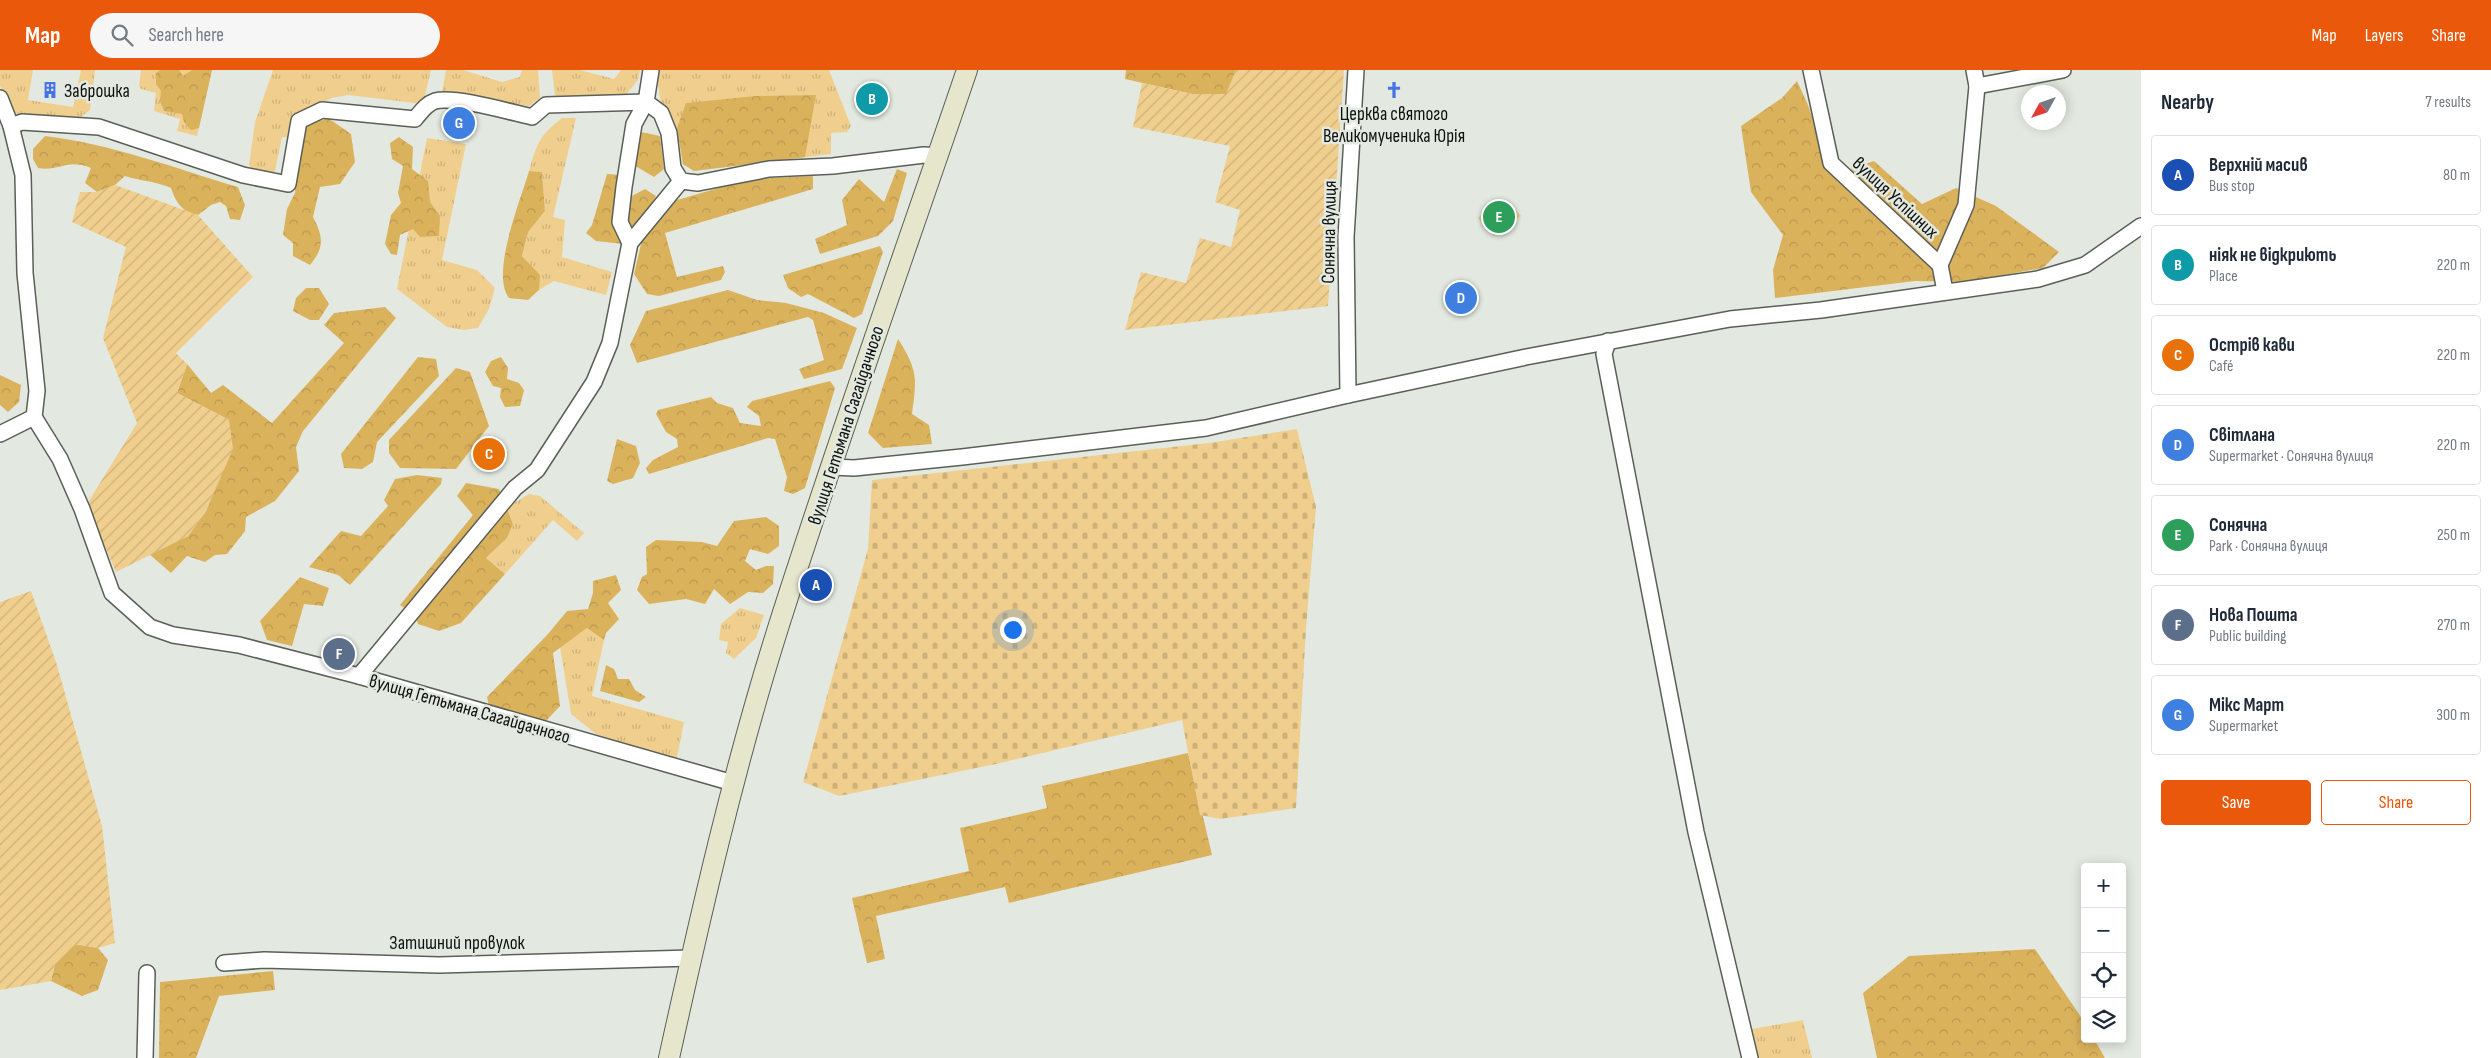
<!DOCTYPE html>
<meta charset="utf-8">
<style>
:root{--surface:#fff;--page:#f6f6f7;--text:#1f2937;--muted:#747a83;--line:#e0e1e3;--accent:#ea580c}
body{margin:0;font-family:"Sofia Sans Condensed",sans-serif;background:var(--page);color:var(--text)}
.controls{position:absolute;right:15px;bottom:15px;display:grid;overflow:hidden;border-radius:5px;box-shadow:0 2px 12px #0003}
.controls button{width:45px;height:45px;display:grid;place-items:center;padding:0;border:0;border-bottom:1px solid var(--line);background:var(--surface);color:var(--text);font:25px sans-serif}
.compass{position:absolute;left:2021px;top:15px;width:45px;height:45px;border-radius:50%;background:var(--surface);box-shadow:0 2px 12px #0003;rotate:230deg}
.you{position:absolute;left:1012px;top:559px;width:18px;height:18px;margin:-12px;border:4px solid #fff;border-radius:50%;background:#1a73e8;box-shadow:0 0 0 8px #1a73e833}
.badge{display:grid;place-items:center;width:32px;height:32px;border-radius:50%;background:var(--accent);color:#fff;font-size:16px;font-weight:700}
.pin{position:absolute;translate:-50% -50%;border:2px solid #fff;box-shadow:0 1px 5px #0006}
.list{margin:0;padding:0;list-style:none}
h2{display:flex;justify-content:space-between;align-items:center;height:65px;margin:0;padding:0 20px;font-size:21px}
h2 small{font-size:16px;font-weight:400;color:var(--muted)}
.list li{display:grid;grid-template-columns:32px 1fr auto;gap:15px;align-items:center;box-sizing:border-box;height:80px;margin:0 10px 10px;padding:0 10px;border:1px solid var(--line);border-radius:5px}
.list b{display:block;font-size:19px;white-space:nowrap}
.list p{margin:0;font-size:16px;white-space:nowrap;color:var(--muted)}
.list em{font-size:16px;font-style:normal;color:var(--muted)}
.actions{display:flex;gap:10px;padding:15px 20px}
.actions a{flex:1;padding:11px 0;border:1px solid var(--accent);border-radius:5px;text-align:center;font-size:18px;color:var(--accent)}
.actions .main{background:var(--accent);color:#fff}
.icon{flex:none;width:28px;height:28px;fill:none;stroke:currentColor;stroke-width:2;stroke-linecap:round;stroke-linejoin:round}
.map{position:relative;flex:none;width:2141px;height:988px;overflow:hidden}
header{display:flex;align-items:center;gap:30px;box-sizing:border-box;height:70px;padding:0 25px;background:var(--accent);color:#fff}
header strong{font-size:24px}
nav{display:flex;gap:28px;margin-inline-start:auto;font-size:18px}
.search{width:350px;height:45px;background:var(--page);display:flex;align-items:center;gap:12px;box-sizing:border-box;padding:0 18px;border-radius:28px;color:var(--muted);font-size:19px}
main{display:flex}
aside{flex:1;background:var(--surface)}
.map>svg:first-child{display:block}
.grass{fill:url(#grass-tufts)}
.forest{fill:url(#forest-crowns)}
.cemetery{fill:url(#cemetery-stones)}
.park{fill:url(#park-crowns)}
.garden{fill:url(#garden-furrows)}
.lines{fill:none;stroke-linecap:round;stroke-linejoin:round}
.street-casing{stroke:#5a6058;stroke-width:18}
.secondary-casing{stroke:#5a6058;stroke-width:22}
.street{stroke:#fff;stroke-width:15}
.secondary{stroke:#e6e6cc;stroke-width:20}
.labels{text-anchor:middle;stroke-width:5;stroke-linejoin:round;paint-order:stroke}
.poi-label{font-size:19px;fill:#0f110e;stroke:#e3e9e0;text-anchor:start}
.street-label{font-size:19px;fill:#0f110e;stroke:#e3e9e0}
</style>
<header>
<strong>Map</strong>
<div class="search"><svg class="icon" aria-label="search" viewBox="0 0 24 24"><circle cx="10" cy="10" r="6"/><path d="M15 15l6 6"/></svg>Search here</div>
<nav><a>Map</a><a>Layers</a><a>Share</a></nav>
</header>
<main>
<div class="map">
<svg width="2141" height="988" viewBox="0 0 2141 988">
<defs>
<pattern id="grass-tufts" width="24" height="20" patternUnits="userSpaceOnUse" patternTransform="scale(1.25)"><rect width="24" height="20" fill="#f0cf8e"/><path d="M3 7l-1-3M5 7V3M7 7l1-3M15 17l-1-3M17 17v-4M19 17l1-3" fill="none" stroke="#cdb179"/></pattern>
<pattern id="forest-crowns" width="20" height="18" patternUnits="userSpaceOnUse" patternTransform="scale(1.25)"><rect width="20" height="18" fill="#dbb25c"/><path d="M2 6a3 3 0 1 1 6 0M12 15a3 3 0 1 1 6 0" fill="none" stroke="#bb984f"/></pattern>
<pattern id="cemetery-stones" width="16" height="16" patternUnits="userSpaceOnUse" patternTransform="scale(1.25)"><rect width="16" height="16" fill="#f0cf8e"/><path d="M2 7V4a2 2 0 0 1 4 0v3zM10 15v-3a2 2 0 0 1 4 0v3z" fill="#cdb179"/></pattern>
<pattern id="park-crowns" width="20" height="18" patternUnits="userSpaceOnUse" patternTransform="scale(1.25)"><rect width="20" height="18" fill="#f0cf8e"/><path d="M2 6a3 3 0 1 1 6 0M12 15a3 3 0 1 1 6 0" fill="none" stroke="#cdb179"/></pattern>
<pattern id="garden-furrows" width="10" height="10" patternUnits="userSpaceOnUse" patternTransform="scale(1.25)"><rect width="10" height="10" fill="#f0cf8e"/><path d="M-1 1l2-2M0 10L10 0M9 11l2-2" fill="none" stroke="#cdb179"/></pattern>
</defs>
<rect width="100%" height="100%" fill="#e3e9e0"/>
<!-- grass -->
<g class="grass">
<path d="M 0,0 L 33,0 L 28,30 L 73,37 L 81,0 L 95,0 L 90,40 L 77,50 L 13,43 L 0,16 Z"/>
<path d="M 141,0 L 212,0 L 197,66 L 177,61 L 180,49 L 154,41 L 156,23 L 141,19 L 139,16 Z"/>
<path d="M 273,0 L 431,0 L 423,34 L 348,25 L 332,28 L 308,40 L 293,68 L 282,67 L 274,106 L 254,103 L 249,95 L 255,52 Z"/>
<path d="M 446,0 L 463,0 L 502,12 L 520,7 L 522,0 L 538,0 L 540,28 L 529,36 L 442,22 Z"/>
<path d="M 552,0 L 580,0 L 614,9 L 621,0 L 640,0 L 638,10 L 625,26 L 555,26 Z"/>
<path d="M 659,0 L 829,0 L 851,56 L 847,62 L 831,63 L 831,84 L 694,101 L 683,94 L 677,58 L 661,35 L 657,7 Z"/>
<path d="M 562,48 L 576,48 L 553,147 L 565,150 L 562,187 L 612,202 L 606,225 L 554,211 L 539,220 L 539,205 L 522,186 L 528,162 L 545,141 L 542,102 L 529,101 C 537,73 539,66 562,48 Z"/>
<path d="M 427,68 L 466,74 L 442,190 L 477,200 L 495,218 L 489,239 L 478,258 L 464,260 L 447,257 L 397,219 Z"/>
<path d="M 529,424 L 540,426 L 584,463 L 577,471 L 553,450 L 505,504 L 486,488 L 507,468 L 513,454 L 506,438 Z"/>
<path d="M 740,538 L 764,545 L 756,568 L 734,589 L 726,583 L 728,572 L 719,570 L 721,554 Z"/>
<path d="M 587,558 L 604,570 L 592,626 L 684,652 L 676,692 L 596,664 L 571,644 L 560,577 Z"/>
<path d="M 1803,950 L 1812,988 L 1753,988 L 1746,960 Z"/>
</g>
<!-- forest -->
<g class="forest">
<path d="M 160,0 L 179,0 L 183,6 L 192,0 L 212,0 L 199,58 L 191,60 L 184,52 L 182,44 L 164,41 L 160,31 L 161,21 L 156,14 L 156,3 Z"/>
<path d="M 1126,0 L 1236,0 L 1227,24 L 1192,24 L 1125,9 Z"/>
<path d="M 1797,11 L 1808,35 L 1832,105 L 1874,91 L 1922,134 L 1956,118 L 1996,136 L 2059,182 L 2043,198 L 1965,212 L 1915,211 L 1775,228 L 1773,200 L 1783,165 L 1751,122 L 1741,56 L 1782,28 Z"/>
<path d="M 816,25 L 805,87 L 694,101 L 683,94 L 677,58 L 686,33 L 756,26 Z"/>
<path d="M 328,48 L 351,64 L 355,92 L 340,114 L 320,117 L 313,147 C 323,166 325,177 310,195 L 293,186 L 293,173 L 283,165 L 287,139 L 295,123 L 298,73 L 307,55 Z"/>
<path d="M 641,62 L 660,66 L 664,99 L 654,107 L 632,94 Z"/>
<path d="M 45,66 C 112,74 174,98 238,117 L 245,135 L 240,150 L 230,149 L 226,136 L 220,132 L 211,135 L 198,145 C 182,142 176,133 171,118 C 156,111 140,111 125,106 L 115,115 L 97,122 L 85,113 L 91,98 C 67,88 59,102 38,98 L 33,89 L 33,79 Z"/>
<path d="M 399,67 L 413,77 L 412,99 L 428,111 L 430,132 L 440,146 L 439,166 L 420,167 L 413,159 L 400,165 L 397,185 L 391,184 L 385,174 L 391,145 L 401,133 L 398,123 L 403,96 L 392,89 L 390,73 Z"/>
<path d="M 897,99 L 907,103 L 893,151 L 878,166 L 820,184 L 815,169 L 847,155 L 842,130 L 859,109 L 884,132 Z"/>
<path d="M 529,101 L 542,102 L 545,141 L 528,162 L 522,186 L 540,205 L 539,220 L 528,230 L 509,228 C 490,204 521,129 529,101 Z"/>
<path d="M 607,104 L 621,105 L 630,127 L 645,119 L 656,126 L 643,151 L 624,174 L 596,171 L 586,163 L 592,155 Z"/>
<path d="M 813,106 L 813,119 L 665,163 L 677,207 L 723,196 L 725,202 L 721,210 L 659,226 L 647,224 L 634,204 L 642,170 L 674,131 L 749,109 Z"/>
<path d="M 880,176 L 883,182 L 862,244 L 854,248 L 808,224 L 801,227 L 788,218 L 783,205 Z"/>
<path d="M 306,218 L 319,218 L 329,234 L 319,250 L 310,250 L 293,241 L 296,228 Z"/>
<path d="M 728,220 L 757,230 L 786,233 L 824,243 L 857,258 L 842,299 L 804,309 L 799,299 L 824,290 L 813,250 L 808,247 L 637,293 L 630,275 L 646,241 Z"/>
<path d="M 385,237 L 396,248 L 303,361 L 296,377 L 299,401 L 275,431 L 246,447 L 245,461 L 227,484 L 215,485 L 205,492 L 187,486 L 171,503 L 149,484 L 188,466 L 206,441 L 217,414 L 229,350 L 177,323 L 187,294 L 211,323 L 223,315 L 272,353 L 344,273 L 324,255 L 334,243 Z"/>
<path d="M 898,269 C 918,300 917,309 912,344 L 929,355 L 932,374 L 883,378 L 868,363 Z"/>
<path d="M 418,287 L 436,289 L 439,306 L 377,372 L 373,392 L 362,399 L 344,398 L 341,384 Z"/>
<path d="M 501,287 L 508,298 L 507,309 L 519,313 L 524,320 L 520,336 L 505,337 L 500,327 L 501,318 L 493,316 L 485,302 L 491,291 Z"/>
<path d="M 456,298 L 470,302 L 489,356 L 456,399 L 400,398 L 389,383 L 389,370 Z"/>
<path d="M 0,305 L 21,315 L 19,332 L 8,342 L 0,335 Z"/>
<path d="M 830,311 L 835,318 L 805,418 L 793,424 L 784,421 L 787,407 L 775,369 L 768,368 L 649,404 L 646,398 L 653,390 L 678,377 L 677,369 L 666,362 L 656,344 L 658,340 L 711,327 L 717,333 L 733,338 L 740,353 L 761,356 L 759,346 L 747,337 L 752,331 Z"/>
<path d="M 617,369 L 636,376 L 640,393 L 633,408 L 613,414 L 607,411 Z"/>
<path d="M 417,405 L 442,408 L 441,414 L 350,515 L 338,505 L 309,497 L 341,461 L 361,466 L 388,436 L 384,430 L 395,409 Z"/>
<path d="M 466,413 L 499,419 L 513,454 L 507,468 L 486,488 L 505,504 L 461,553 L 439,561 L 418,554 L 415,545 L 400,535 L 473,445 L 457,426 Z"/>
<path d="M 766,447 L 779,456 L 779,476 L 768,484 L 750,479 L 745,491 L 756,500 L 766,496 L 774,496 L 773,514 L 763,523 L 748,522 L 730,534 L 714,519 L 705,534 L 686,529 L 649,534 L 637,520 L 642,507 L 647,504 L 646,477 L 656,470 L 702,472 L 717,476 L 734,451 Z"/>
<path d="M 616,505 L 621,520 L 608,533 L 619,549 L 606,563 L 604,570 L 587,558 L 553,583 L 560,636 L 546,651 L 489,636 L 487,627 L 548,564 L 567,541 L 588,539 L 593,523 L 593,511 Z"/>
<path d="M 300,507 L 329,518 L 323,536 L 304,534 L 292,576 L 267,570 L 260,551 Z"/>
<path d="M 606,595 L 614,599 L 618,609 L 629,609 L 635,620 L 646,627 L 639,632 L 600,621 Z"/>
<path d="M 1188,683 L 1212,785 L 1009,833 L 1005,817 L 876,846 L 885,889 L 867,893 L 852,828 L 969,801 L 960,758 L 1047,738 L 1042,716 Z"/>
<path d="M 75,874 L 98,878 L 108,890 L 98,920 L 82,926 L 51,911 L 55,894 Z"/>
<path d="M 2035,879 L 2085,953 L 2085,969 L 2094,969 L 2105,988 L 1877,988 L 1863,923 L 1909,886 Z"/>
<path d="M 273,901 L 275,920 L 219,926 L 196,988 L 159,988 L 160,912 Z"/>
</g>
<!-- cemetery -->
<path class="cemetery" d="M 1297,359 L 1316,437 L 1306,558 L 1296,738 L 1220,749 L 1200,745 L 1182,650 L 996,694 L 839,726 L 803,712 L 868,479 L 872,410 L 1209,373 Z"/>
<!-- park -->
<path class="park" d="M 1498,130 L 1514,138 L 1521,146 L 1494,166 L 1478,148 Z"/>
<!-- garden -->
<g class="garden">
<path d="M 1236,0 L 1344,0 L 1328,236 L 1125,260 L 1141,202 L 1186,213 L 1200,168 L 1231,177 L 1240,140 L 1215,132 L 1230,76 L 1133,57 L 1142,13 L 1192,24 L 1226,24 Z"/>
<path d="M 115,115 L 198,145 L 253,207 L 176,283 L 187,294 L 177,323 L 229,350 L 233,379 L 206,441 L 188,466 L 116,502 L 87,434 L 137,353 L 103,268 L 126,177 L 72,152 L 80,122 L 97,122 Z"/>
<path d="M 31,521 L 57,595 L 102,756 L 115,873 L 98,878 L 75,874 L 55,894 L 51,911 L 0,920 L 0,532 Z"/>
</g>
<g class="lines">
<!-- street casing -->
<g class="street-casing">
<g id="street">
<path d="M 1811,0 L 1831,93 L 1940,195 L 1945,221"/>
<path d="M 1977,16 L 2063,0"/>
<path d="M 0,28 L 11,56 L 23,105 L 25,203 L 37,321 L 34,347 L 0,364"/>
<path d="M 11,56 L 22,52 L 99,57 L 243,105 L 288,114 L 299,51 L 322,40 L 415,49 C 421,42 426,34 435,31 C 455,26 510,42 532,47 L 546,35 L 646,32 L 661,43 L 669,63 L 673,98 L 681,111 L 698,113 L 769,99 L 833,96 L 924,85 L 938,86"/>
<path d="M 630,173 L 620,152 L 624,117 L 634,54 L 646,32 L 651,0"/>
<path d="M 1940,195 L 1966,135 L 1977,16 L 1974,0"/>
<path d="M 1608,271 L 1604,284 L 1696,762 L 1750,988"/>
<path d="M 1348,325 L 1346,167 L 1356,0"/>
<path d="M 34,347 L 60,389 L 82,439 L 112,523 L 150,557 L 173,565 L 239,575 L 359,606 L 733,713"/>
<path d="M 832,397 L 854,398 L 962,387 L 1206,358 L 1348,325 L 1526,287 L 1730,249 L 1821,240 L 2038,209 L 2085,195 L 2141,156"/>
<path d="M 359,606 L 515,418 L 537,400 L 594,312 L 610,273 L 630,173 L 681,111"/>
<path d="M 224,893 L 264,890 L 439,895 L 692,888"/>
<path d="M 145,988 L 147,903"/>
</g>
</g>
<!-- secondary casing -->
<g class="secondary-casing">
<path id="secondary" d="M 669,988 C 701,843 734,697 779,555 C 838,369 904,185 967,0"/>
</g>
<!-- street -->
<use href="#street" class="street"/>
<!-- secondary -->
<use href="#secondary" class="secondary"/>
</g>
<!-- icons -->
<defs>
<g id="building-bare" transform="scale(1.35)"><path d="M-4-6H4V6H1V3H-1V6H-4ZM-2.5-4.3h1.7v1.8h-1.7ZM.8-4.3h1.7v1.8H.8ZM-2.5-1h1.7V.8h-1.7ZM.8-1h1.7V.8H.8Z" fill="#4574e6" stroke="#e3e9e0" stroke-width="2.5" paint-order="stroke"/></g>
<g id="church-bare" transform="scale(1.35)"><path d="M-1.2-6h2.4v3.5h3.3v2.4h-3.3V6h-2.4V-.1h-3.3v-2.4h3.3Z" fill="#4574e6" stroke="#e3e9e0" stroke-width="2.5" paint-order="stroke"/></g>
</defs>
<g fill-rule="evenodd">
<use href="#building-bare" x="50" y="20"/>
<use href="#church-bare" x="1394" y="20"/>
</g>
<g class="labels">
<!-- poi labels -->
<g class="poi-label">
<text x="64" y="27">Заброшка</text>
<text x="1394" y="50" text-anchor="middle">Церква святого<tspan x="1394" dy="22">Великомученика Юрія</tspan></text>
</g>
<!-- street labels -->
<g class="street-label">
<text transform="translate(1896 127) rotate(43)" y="7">вулиця Успішних</text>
<text transform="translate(1328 162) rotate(-89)" y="7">Сонячна вулиця</text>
<text transform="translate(845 355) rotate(-72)" y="7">вулиця Гетьмана Сагайдачного</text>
<text transform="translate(470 638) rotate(16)" y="7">вулиця Гетьмана Сагайдачного</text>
<text x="457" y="879">Затишний провулок</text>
</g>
</g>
</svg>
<div class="controls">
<button>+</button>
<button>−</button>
<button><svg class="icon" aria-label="locate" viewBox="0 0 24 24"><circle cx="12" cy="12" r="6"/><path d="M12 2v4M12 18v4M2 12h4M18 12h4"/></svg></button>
<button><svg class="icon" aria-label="layers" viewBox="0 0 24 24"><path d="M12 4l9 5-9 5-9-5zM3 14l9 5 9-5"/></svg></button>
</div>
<svg class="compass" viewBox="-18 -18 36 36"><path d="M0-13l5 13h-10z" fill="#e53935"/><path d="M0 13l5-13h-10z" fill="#747a83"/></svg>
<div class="you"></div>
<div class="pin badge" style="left:816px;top:515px;background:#1a4fb4">A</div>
<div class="pin badge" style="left:872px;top:29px;background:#0f9aa8">B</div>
<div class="pin badge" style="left:489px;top:384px;background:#e8710a">C</div>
<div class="pin badge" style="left:1461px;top:228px;background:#3f7fe0">D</div>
<div class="pin badge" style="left:1499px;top:147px;background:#2e9e5b">E</div>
<div class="pin badge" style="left:339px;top:584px;background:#5c6f8a">F</div>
<div class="pin badge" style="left:459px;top:53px;background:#3f7fe0">G</div>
</div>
<aside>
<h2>Nearby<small>7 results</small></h2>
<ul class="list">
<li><span class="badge" style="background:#1a4fb4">A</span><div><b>Верхній масив</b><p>Bus stop</p></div><em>80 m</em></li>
<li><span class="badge" style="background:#0f9aa8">B</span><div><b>ніяк не відкриють</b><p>Place</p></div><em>220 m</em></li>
<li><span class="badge" style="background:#e8710a">C</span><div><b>Острів кави</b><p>Café</p></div><em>220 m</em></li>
<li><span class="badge" style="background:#3f7fe0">D</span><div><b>Світлана</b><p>Supermarket · Сонячна вулиця</p></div><em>220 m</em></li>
<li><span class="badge" style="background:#2e9e5b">E</span><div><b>Сонячна</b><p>Park · Сонячна вулиця</p></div><em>250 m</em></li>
<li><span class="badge" style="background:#5c6f8a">F</span><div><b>Нова Пошта</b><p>Public building</p></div><em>270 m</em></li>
<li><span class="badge" style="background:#3f7fe0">G</span><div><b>Мікс Март</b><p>Supermarket</p></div><em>300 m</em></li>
</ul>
<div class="actions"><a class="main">Save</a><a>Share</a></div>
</aside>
</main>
